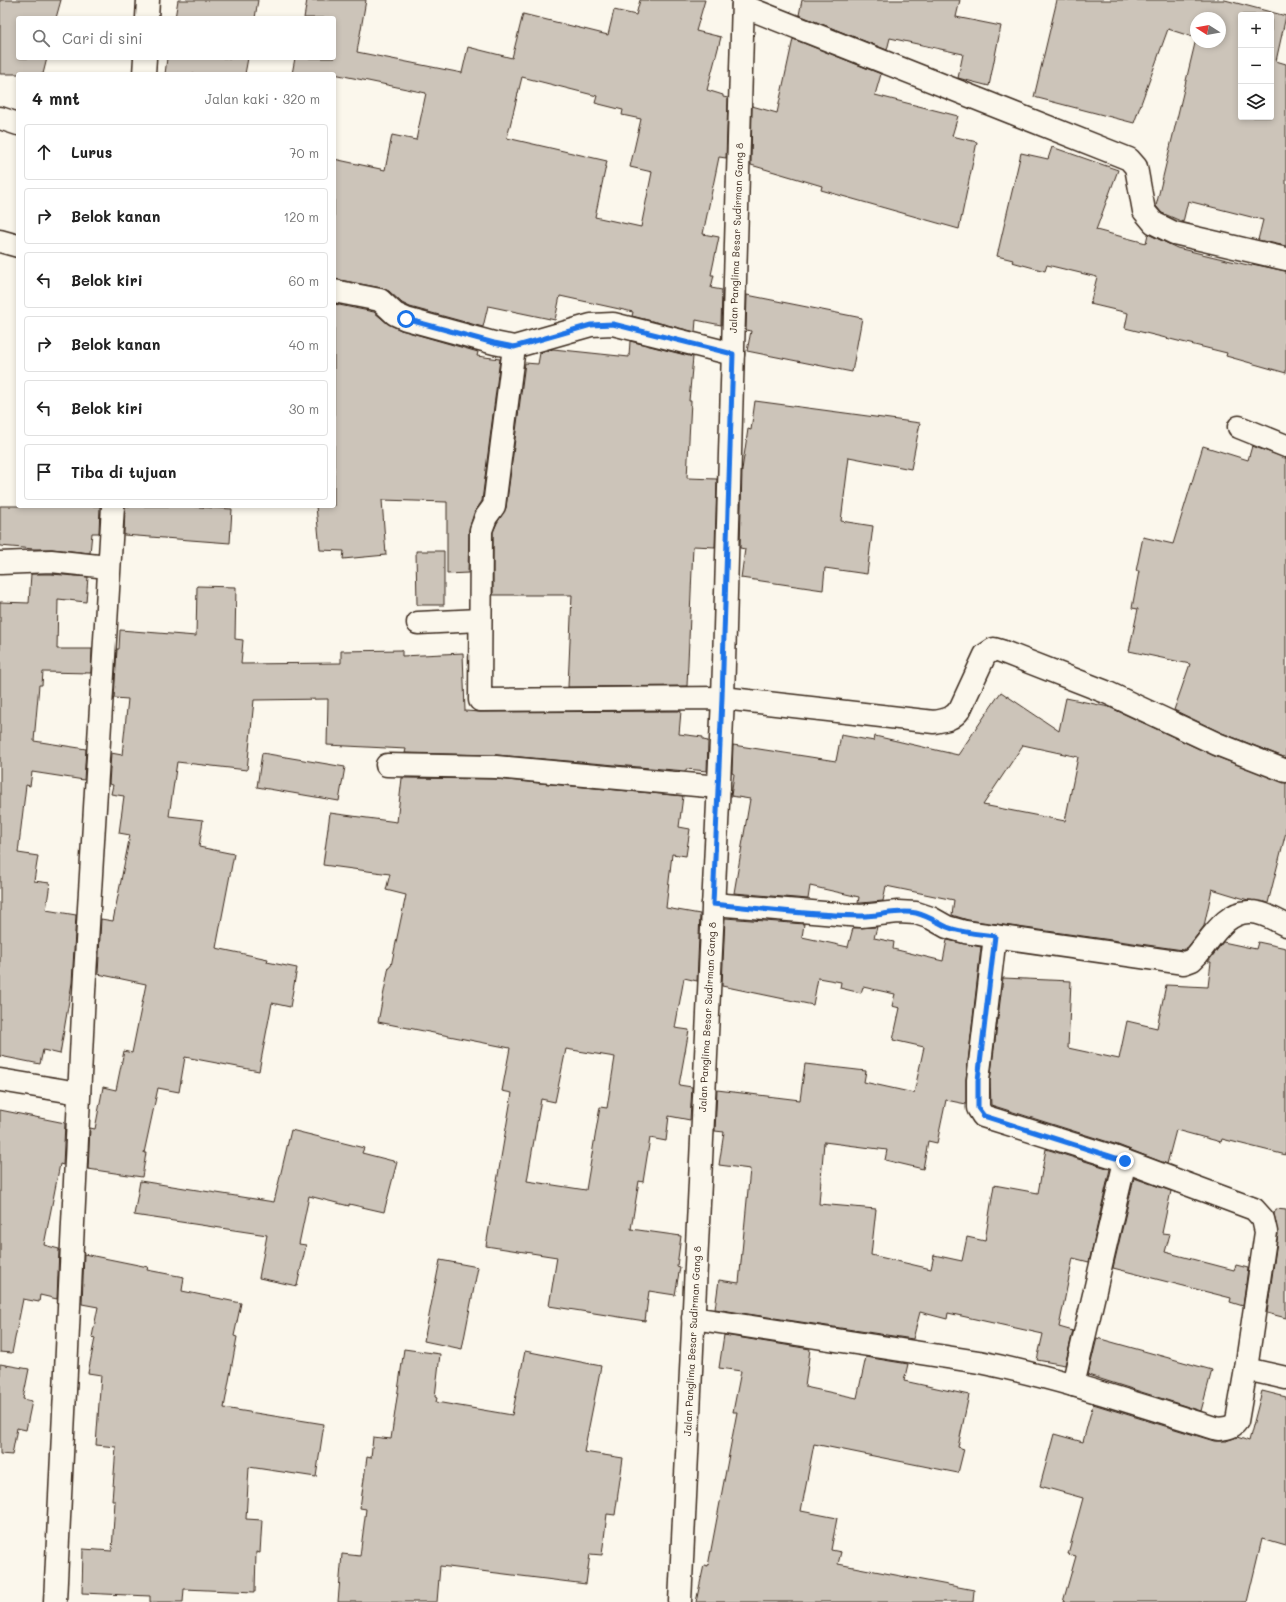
<!DOCTYPE html>
<html lang="id">
<meta charset="utf-8">
<style>
:root{--surface:#fff;--page:#f2f2f2;--text:#222;--muted:#767676;--line:#e0e0e0}
body{margin:0;font-family:Mali,sans-serif;background:var(--page);color:var(--text)}
.controls{position:absolute;right:12px;top:12px;display:grid;overflow:hidden;border-radius:4px;box-shadow:0 2px 6px #0003}
.controls button{width:36px;height:36px;display:grid;place-items:center;padding:0;border:0;border-bottom:1px solid var(--line);background:var(--surface);color:var(--text);font:20px sans-serif}
.compass{position:absolute;left:1190px;top:12px;width:36px;height:36px;border-radius:50%;background:var(--surface);box-shadow:0 2px 6px #0003;rotate:281deg}
.stop{position:absolute;width:12px;height:12px;margin:-9px;border:3px solid #1a73e8;border-radius:50%;background:#fff}
.stop.end{background:#1a73e8;border-color:#fff;box-shadow:0 1px 4px #0008}
.list{margin:0;padding:0;list-style:none}
h2{display:flex;justify-content:space-between;align-items:center;height:52px;margin:0;padding:0 16px;font-size:17px}
h2 small{font-size:13px;font-weight:400;color:var(--muted)}
.list li{display:grid;grid-template-columns:26px 1fr auto;gap:12px;align-items:center;box-sizing:border-box;height:56px;margin:0 8px 8px;padding:0 8px;border:1px solid var(--line);border-radius:4px}
.list b{display:block;font-size:15px;white-space:nowrap}
.list em{font-size:13px;font-style:normal;color:var(--muted)}
.icon{flex:none;width:22px;height:22px;fill:none;stroke:currentColor;stroke-width:2;stroke-linecap:round;stroke-linejoin:round}
.map{position:relative;flex:none;width:1286px;height:1602px;overflow:hidden}
.search{position:absolute;background:var(--surface);box-shadow:0 2px 6px #0003;left:16px;top:16px;width:320px;height:44px;display:flex;align-items:center;gap:10px;box-sizing:border-box;padding:0 14px;border-radius:4px;color:var(--muted);font-size:15px}
.panel{position:absolute;background:var(--surface);box-shadow:0 2px 6px #0003;left:16px;top:72px;width:320px;height:436px;border-radius:4px}
.map>svg:first-child{display:block}
.building{fill:#ccc4b9;stroke:#3b2a1e;fill-rule:evenodd}
.lines{fill:none;stroke-linecap:round;stroke-linejoin:round}
.minor-casing{stroke:#3b2a1e;stroke-width:25}
.tertiary-casing{stroke:#3b2a1e;stroke-width:25}
.minor{stroke:#fbf7ec;stroke-width:22}
.tertiary{stroke:#fbf7ec;stroke-width:22}
.route{stroke:#1a73e8;stroke-width:5}
.labels{text-anchor:middle;stroke-width:3;stroke-linejoin:round;paint-order:stroke}
.street-label{font-size:10px;fill:#3b2a1e;stroke:#fbf7ec}
</style>
<div class="map">
<svg width="1286" height="1602" viewBox="0 0 1286 1602">
<rect width="100%" height="100%" fill="#fbf7ec"/>
<filter id="ink" filterUnits="userSpaceOnUse"><feTurbulence type="fractalNoise" baseFrequency=".025" numOctaves="2"/><feDisplacementMap in="SourceGraphic" scale="8" xChannelSelector="R" yChannelSelector="G"/><feConvolveMatrix kernelMatrix="1 2 1 2 8 2 1 2 1" color-interpolation-filters="sRGB"/></filter>
<g filter="url(#ink)">
<!-- building -->
<g class="building">
<path d="M 0,0 L 61,0 L 56,18 L 18,18 L 18,58 L 47,58 L 43,74 L 0,74 Z"/>
<path d="M 178,0 L 258,0 L 255,18 L 175,18 Z"/>
<path d="M 307,0 L 366,0 L 357,52 L 462,73 L 468,47 L 512,58 L 523,14 L 608,35 L 614,10 L 636,15 L 640,0 L 705,0 L 696,31 L 721,37 L 707,90 L 723,95 L 723,97 L 728,98 L 726,158 L 719,157 L 703,234 L 719,237 L 711,275 L 714,275 L 711,288 L 722,290 L 721,325 L 696,320 L 695,332 L 632,316 L 633,312 L 560,296 L 555,320 L 488,306 L 483,327 L 410,307 L 402,303 L 389,291 L 382,288 L 334,279 L 334,159 L 385,170 L 392,135 L 416,140 L 426,93 L 334,74 L 292,74 L 295,58 L 334,58 L 334,18 L 304,18 ZM 522,77 L 597,96 L 595,103 L 623,110 L 622,115 L 641,119 L 630,167 L 652,172 L 641,227 L 595,217 L 607,161 L 507,138 Z"/>
<path d="M 802,0 L 960,0 L 956,17 L 1001,26 L 989,86 L 958,78 L 963,54 L 890,38 L 887,50 L 799,15 Z"/>
<path d="M 1057,0 L 1225,0 L 1286,16 L 1276,61 L 1286,64 L 1286,246 L 1258,240 L 1263,220 L 1188,201 L 1183,222 L 1162,213 L 1156,206 L 1196,39 L 1196,42 L 1220,42 L 1220,18 L 1196,18 L 1196,38 L 1168,29 L 1134,123 L 1034,97 ZM 1241,15 L 1271,15 L 1271,117 L 1241,117 Z"/>
<path d="M 793,39 L 881,74 L 875,95 L 958,116 L 952,136 L 977,142 L 959,229 L 821,190 L 822,186 L 751,165 L 752,106 L 777,113 Z"/>
<path d="M 167,58 L 248,58 L 245,74 L 165,74 Z"/>
<path d="M 1052,147 L 1118,170 L 1096,230 L 1146,243 L 1148,234 L 1177,248 L 1252,266 L 1252,264 L 1286,271 L 1286,373 L 1226,356 L 1227,353 L 1125,328 L 1128,313 L 1090,304 L 1097,277 L 1047,265 L 1045,271 L 1012,262 L 1013,260 L 997,256 L 1021,153 L 1048,159 Z"/>
<path d="M 747,295 L 862,318 L 852,372 L 747,351 L 751,331 L 746,330 Z"/>
<path d="M 334,304 L 374,312 L 387,323 L 401,330 L 478,352 L 477,356 L 500,359 L 482,501 L 474,513 L 469,530 L 468,573 L 447,574 L 447,502 L 382,500 L 386,555 L 343,559 L 344,551 L 320,550 L 316,506 L 334,506 Z"/>
<path d="M 630,341 L 693,357 L 689,401 L 691,401 L 687,478 L 717,479 L 715,547 L 693,546 L 687,686 L 568,687 L 572,595 L 493,595 L 493,532 L 497,523 L 506,508 L 525,363 L 538,364 L 540,353 L 553,349 L 629,357 Z"/>
<path d="M 755,401 L 920,423 L 911,469 L 849,457 L 841,521 L 873,526 L 867,574 L 825,568 L 823,590 L 741,578 L 745,549 L 740,548 L 742,470 L 748,429 L 751,430 Z"/>
<path d="M 1203,446 L 1248,460 L 1252,446 L 1286,458 L 1286,758 L 1222,733 L 1174,710 L 1190,664 L 1129,651 L 1138,609 L 1132,608 L 1139,571 L 1136,571 L 1143,537 L 1173,544 Z"/>
<path d="M 0,506 L 100,506 L 99,533 L 92,533 L 90,553 L 52,549 L 34,549 L 0,546 Z"/>
<path d="M 125,506 L 185,506 L 232,509 L 230,543 L 124,535 Z"/>
<path d="M 416,551 L 444,551 L 444,605 L 417,605 Z"/>
<path d="M 31,574 L 51,574 L 88,577 L 86,602 L 58,599 L 57,649 L 92,649 L 91,673 L 43,672 L 42,685 L 39,685 L 34,741 L 86,749 L 84,780 L 32,772 L 30,786 L 26,785 L 18,853 L 38,856 L 34,881 L 50,883 L 46,910 L 76,915 L 72,983 L 60,1054 L 43,1050 L 40,1064 L 0,1056 L 0,602 L 29,603 Z"/>
<path d="M 197,586 L 236,587 L 235,639 L 243,640 L 241,664 L 341,663 L 341,651 L 402,650 L 402,656 L 463,653 L 465,711 L 480,712 L 681,711 L 679,734 L 703,737 L 703,740 L 708,741 L 707,771 L 686,769 L 686,771 L 497,755 L 405,753 L 406,749 L 327,745 L 328,699 L 254,700 L 247,770 L 177,762 L 169,816 L 203,820 L 199,847 L 234,854 L 216,948 L 268,959 L 267,962 L 297,968 L 290,1007 L 272,1003 L 259,1071 L 185,1057 L 179,1092 L 158,1088 L 144,1153 L 146,1153 L 142,1177 L 88,1169 L 90,1128 L 95,1129 L 103,1087 L 116,1090 L 124,1051 L 132,1053 L 146,984 L 98,974 L 101,919 L 113,921 L 130,835 L 119,833 L 124,796 L 111,794 L 113,785 L 109,784 L 111,753 L 122,755 L 128,699 L 114,698 L 117,649 L 119,649 L 120,630 L 196,636 Z"/>
<path d="M 1001,692 L 1059,731 L 1066,698 L 1109,707 L 1212,755 L 1286,783 L 1286,832 L 1268,903 L 1248,900 L 1212,889 L 1204,926 L 1188,947 L 1183,950 L 968,920 L 952,915 L 954,900 L 886,886 L 883,901 L 861,903 L 858,903 L 859,897 L 810,886 L 808,899 L 734,893 L 750,799 L 731,796 L 734,774 L 732,773 L 733,745 L 836,761 L 841,735 L 874,741 L 875,736 L 958,755 ZM 1023,745 L 1078,757 L 1065,821 L 983,805 Z"/>
<path d="M 262,753 L 345,767 L 339,801 L 257,787 Z"/>
<path d="M 402,778 L 495,779 L 683,796 L 679,827 L 690,829 L 686,856 L 672,854 L 666,908 L 700,914 L 697,981 L 684,978 L 675,1028 L 689,1030 L 679,1085 L 692,1087 L 690,1120 L 669,1116 L 666,1141 L 650,1138 L 643,1182 L 639,1181 L 631,1229 L 681,1236 L 677,1266 L 680,1267 L 675,1295 L 649,1291 L 645,1321 L 549,1306 L 557,1257 L 486,1246 L 512,1093 L 502,1091 L 510,1048 L 378,1022 L 389,966 L 391,966 L 406,895 L 386,890 L 390,874 L 323,865 L 330,813 L 397,822 ZM 566,1049 L 615,1057 L 607,1108 L 600,1107 L 586,1190 L 527,1181 L 541,1099 L 555,1102 Z"/>
<path d="M 725,918 L 804,924 L 802,937 L 848,947 L 853,928 L 877,927 L 874,938 L 894,942 L 893,949 L 943,961 L 947,940 L 981,947 L 966,1079 L 966,1104 L 946,1100 L 937,1143 L 928,1141 L 923,1169 L 885,1160 L 887,1150 L 824,1142 L 819,1204 L 876,1209 L 871,1255 L 931,1269 L 934,1255 L 962,1261 L 967,1237 L 985,1241 L 994,1185 L 1038,1193 L 1046,1149 L 1110,1169 L 1089,1262 L 1073,1258 L 1059,1327 L 1073,1331 L 1065,1365 L 1037,1360 L 1043,1334 L 948,1313 L 947,1319 L 920,1312 L 913,1339 L 715,1309 L 719,1280 L 739,1283 L 750,1169 L 719,1165 L 724,1132 L 715,1131 L 717,1090 L 800,1100 L 805,1064 L 866,1071 L 864,1082 L 914,1093 L 924,1047 L 893,1040 L 900,1008 L 892,1006 L 895,994 L 863,987 L 861,993 L 840,988 L 841,982 L 818,978 L 813,1005 L 722,986 Z"/>
<path d="M 1223,942 L 1256,949 L 1258,942 L 1286,948 L 1286,1155 L 1222,1139 L 1221,1142 L 1176,1130 L 1167,1164 L 1118,1145 L 991,1105 L 990,1081 L 1003,978 L 1071,981 L 1068,1048 L 1119,1059 L 1127,1021 L 1157,1028 L 1166,985 L 1208,987 L 1211,962 L 1208,962 Z"/>
<path d="M 0,1110 L 65,1123 L 63,1165 L 60,1164 L 44,1245 L 59,1249 L 57,1299 L 40,1295 L 39,1302 L 23,1299 L 12,1353 L 0,1352 Z"/>
<path d="M 291,1130 L 364,1148 L 362,1153 L 397,1162 L 384,1212 L 349,1204 L 349,1206 L 309,1196 L 299,1244 L 306,1245 L 297,1286 L 259,1278 L 267,1235 L 134,1215 L 140,1181 L 274,1202 Z"/>
<path d="M 1134,1178 L 1171,1191 L 1162,1233 L 1170,1234 L 1165,1252 L 1234,1270 L 1236,1265 L 1248,1268 L 1243,1306 L 1230,1302 L 1231,1298 L 1113,1268 Z"/>
<path d="M 1276,1209 L 1286,1210 L 1286,1318 L 1267,1313 L 1278,1234 L 1274,1214 Z"/>
<path d="M 84,1254 L 148,1267 L 147,1270 L 184,1277 L 182,1291 L 241,1303 L 234,1336 L 237,1337 L 224,1408 L 324,1424 L 316,1477 L 249,1467 L 246,1519 L 262,1520 L 260,1553 L 256,1552 L 255,1592 L 184,1589 L 183,1602 L 150,1602 L 150,1596 L 82,1593 L 83,1549 L 112,1551 L 115,1501 L 112,1501 L 116,1447 L 96,1445 L 101,1375 L 88,1373 L 95,1338 L 92,1337 L 98,1307 L 82,1304 Z"/>
<path d="M 440,1260 L 478,1267 L 462,1349 L 424,1341 Z"/>
<path d="M 724,1335 L 810,1349 L 805,1387 L 857,1398 L 866,1357 L 908,1364 L 904,1381 L 969,1395 L 958,1447 L 964,1449 L 958,1473 L 814,1444 L 801,1511 L 837,1518 L 831,1550 L 841,1552 L 838,1564 L 974,1590 L 973,1602 L 696,1602 L 704,1565 L 708,1566 L 737,1412 L 733,1412 L 741,1371 L 719,1368 Z"/>
<path d="M 1097,1338 L 1212,1370 L 1201,1411 L 1088,1375 Z"/>
<path d="M 404,1349 L 440,1354 L 435,1397 L 437,1398 L 436,1402 L 512,1415 L 525,1351 L 601,1366 L 584,1452 L 623,1458 L 615,1515 L 607,1514 L 602,1555 L 590,1554 L 586,1584 L 440,1566 L 437,1602 L 338,1602 L 342,1554 L 360,1556 L 366,1509 L 360,1508 L 367,1457 L 371,1458 L 373,1437 L 391,1439 Z"/>
<path d="M 0,1364 L 29,1369 L 23,1399 L 32,1401 L 26,1430 L 17,1428 L 12,1455 L 0,1454 Z"/>
<path d="M 1262,1391 L 1286,1397 L 1286,1546 L 1262,1539 L 1247,1602 L 1063,1602 L 1076,1556 L 1068,1554 L 1083,1498 L 1040,1486 L 1054,1434 L 1083,1442 L 1093,1404 L 1214,1441 L 1226,1441 L 1237,1437 L 1249,1441 Z"/>
</g>
<g class="lines">
<!-- minor casing -->
<g class="minor-casing">
<g id="minor">
<path d="M 743,6 L 1129,159 L 1136,167 L 1144,211 L 1154,223 L 1174,233 L 1286,259"/>
<path d="M 0,118 L 18,124"/>
<path d="M 0,241 L 18,246"/>
<path d="M 334,291 L 380,300 L 395,314 L 406,319 L 494,343 L 514,347 L 591,325 L 613,324 L 733,354"/>
<path d="M 514,347 L 494,506 L 486,517 L 481,530 L 480,700 L 723,698 L 934,722 C 946,720 953,719 960,709 L 985,655 L 994,649 L 1001,651 L 1106,692 L 1217,744 L 1286,771"/>
<path d="M 1239,427 L 1286,446"/>
<path d="M 0,563 L 51,561 L 108,567"/>
<path d="M 418,623 L 480,620"/>
<path d="M 387,765 L 496,767 L 719,787"/>
<path d="M 713,904 L 861,916 L 898,912 L 916,913 L 931,918 L 947,927 L 965,932 L 1184,963 L 1192,960 L 1197,955 C 1211,939 1226,910 1251,912 C 1263,912 1275,920 1286,925"/>
<path d="M 995,936 L 978,1080 L 978,1108 L 983,1116 L 1114,1157 L 1254,1209 L 1263,1219 L 1266,1232 L 1246,1369"/>
<path d="M 0,1080 L 79,1093"/>
<path d="M 693,1318 L 979,1362 C 1060,1378 1139,1405 1218,1429 C 1227,1428 1232,1428 1237,1421 L 1246,1369 L 1286,1378"/>
<path d="M 1073,1385 L 1125,1161"/>
<path d="M 680,1602 L 723,698 L 743,0"/>
</g>
</g>
<!-- tertiary casing -->
<g class="tertiary-casing">
<g id="tertiary">
<path d="M 147,18 L 148,0"/>
<path d="M 144,74 L 145,58"/>
<path d="M 55,1602 L 84,992 L 113,506"/>
</g>
</g>
<!-- minor -->
<use href="#minor" class="minor"/>
<!-- tertiary -->
<use href="#tertiary" class="tertiary"/>
</g>
</g>
<g class="lines" filter="url(#ink)">
<!-- route -->
<path class="route" d="M 406,319 L 494,343 L 514,347 L 591,325 L 613,324 L 733,354 L 722,698 L 713,904 C 761,909 810,915 859,916 C 878,917 897,909 916,913 C 928,916 937,922 947,927 C 962,933 979,934 995,936 L 978,1080 L 978,1108 L 984,1116 L 1125,1161"/>
</g>
<g class="labels">
<!-- street labels -->
<g class="street-label">
<text transform="translate(736 238) rotate(-88)" y="4">Jalan Panglima Besar Sudirman Gang 8</text>
<text transform="translate(707 1017) rotate(-87)" y="4">Jalan Panglima Besar Sudirman Gang 8</text>
<text transform="translate(692 1341) rotate(-87)" y="4">Jalan Panglima Besar Sudirman Gang 8</text>
</g>
</g>
</svg>
<div class="controls">
<button>+</button>
<button>−</button>
<button><svg class="icon" aria-label="layers" viewBox="0 0 24 24"><path d="M12 4l9 5-9 5-9-5zM3 14l9 5 9-5"/></svg></button>
</div>
<svg class="compass" viewBox="-18 -18 36 36"><path d="M0-13l5 13h-10z" fill="#e53935"/><path d="M0 13l5-13h-10z" fill="#767676"/></svg>
<div class="stop" style="left:406px;top:319px"></div>
<div class="stop end" style="left:1125px;top:1161px"></div>
<div class="search"><svg class="icon" aria-label="search" viewBox="0 0 24 24"><circle cx="10" cy="10" r="6"/><path d="M15 15l6 6"/></svg>Cari di sini</div>
<section class="panel">
<h2>4 mnt<small>Jalan kaki · 320 m</small></h2>
<ul class="list">
<li><svg class="icon" aria-label="ahead" viewBox="0 0 24 24"><path d="M12 20V5M6 11l6-6 6 6"/></svg><div><b>Lurus</b></div><em>70 m</em></li>
<li><svg class="icon" aria-label="right" viewBox="0 0 24 24"><path d="M7 20v-9h11M14 6l5 5-5 5"/></svg><div><b>Belok kanan</b></div><em>120 m</em></li>
<li><svg class="icon" aria-label="left" viewBox="0 0 24 24"><path d="M17 20v-9H6M10 6l-5 5 5 5"/></svg><div><b>Belok kiri</b></div><em>60 m</em></li>
<li><svg class="icon" aria-label="right" viewBox="0 0 24 24"><path d="M7 20v-9h11M14 6l5 5-5 5"/></svg><div><b>Belok kanan</b></div><em>40 m</em></li>
<li><svg class="icon" aria-label="left" viewBox="0 0 24 24"><path d="M17 20v-9H6M10 6l-5 5 5 5"/></svg><div><b>Belok kiri</b></div><em>30 m</em></li>
<li><svg class="icon" aria-label="arrive" viewBox="0 0 24 24"><path d="M6 21V4h12l-3 4 3 4H6"/></svg><div><b>Tiba di tujuan</b></div></li>
</ul>
</section>
</div>
